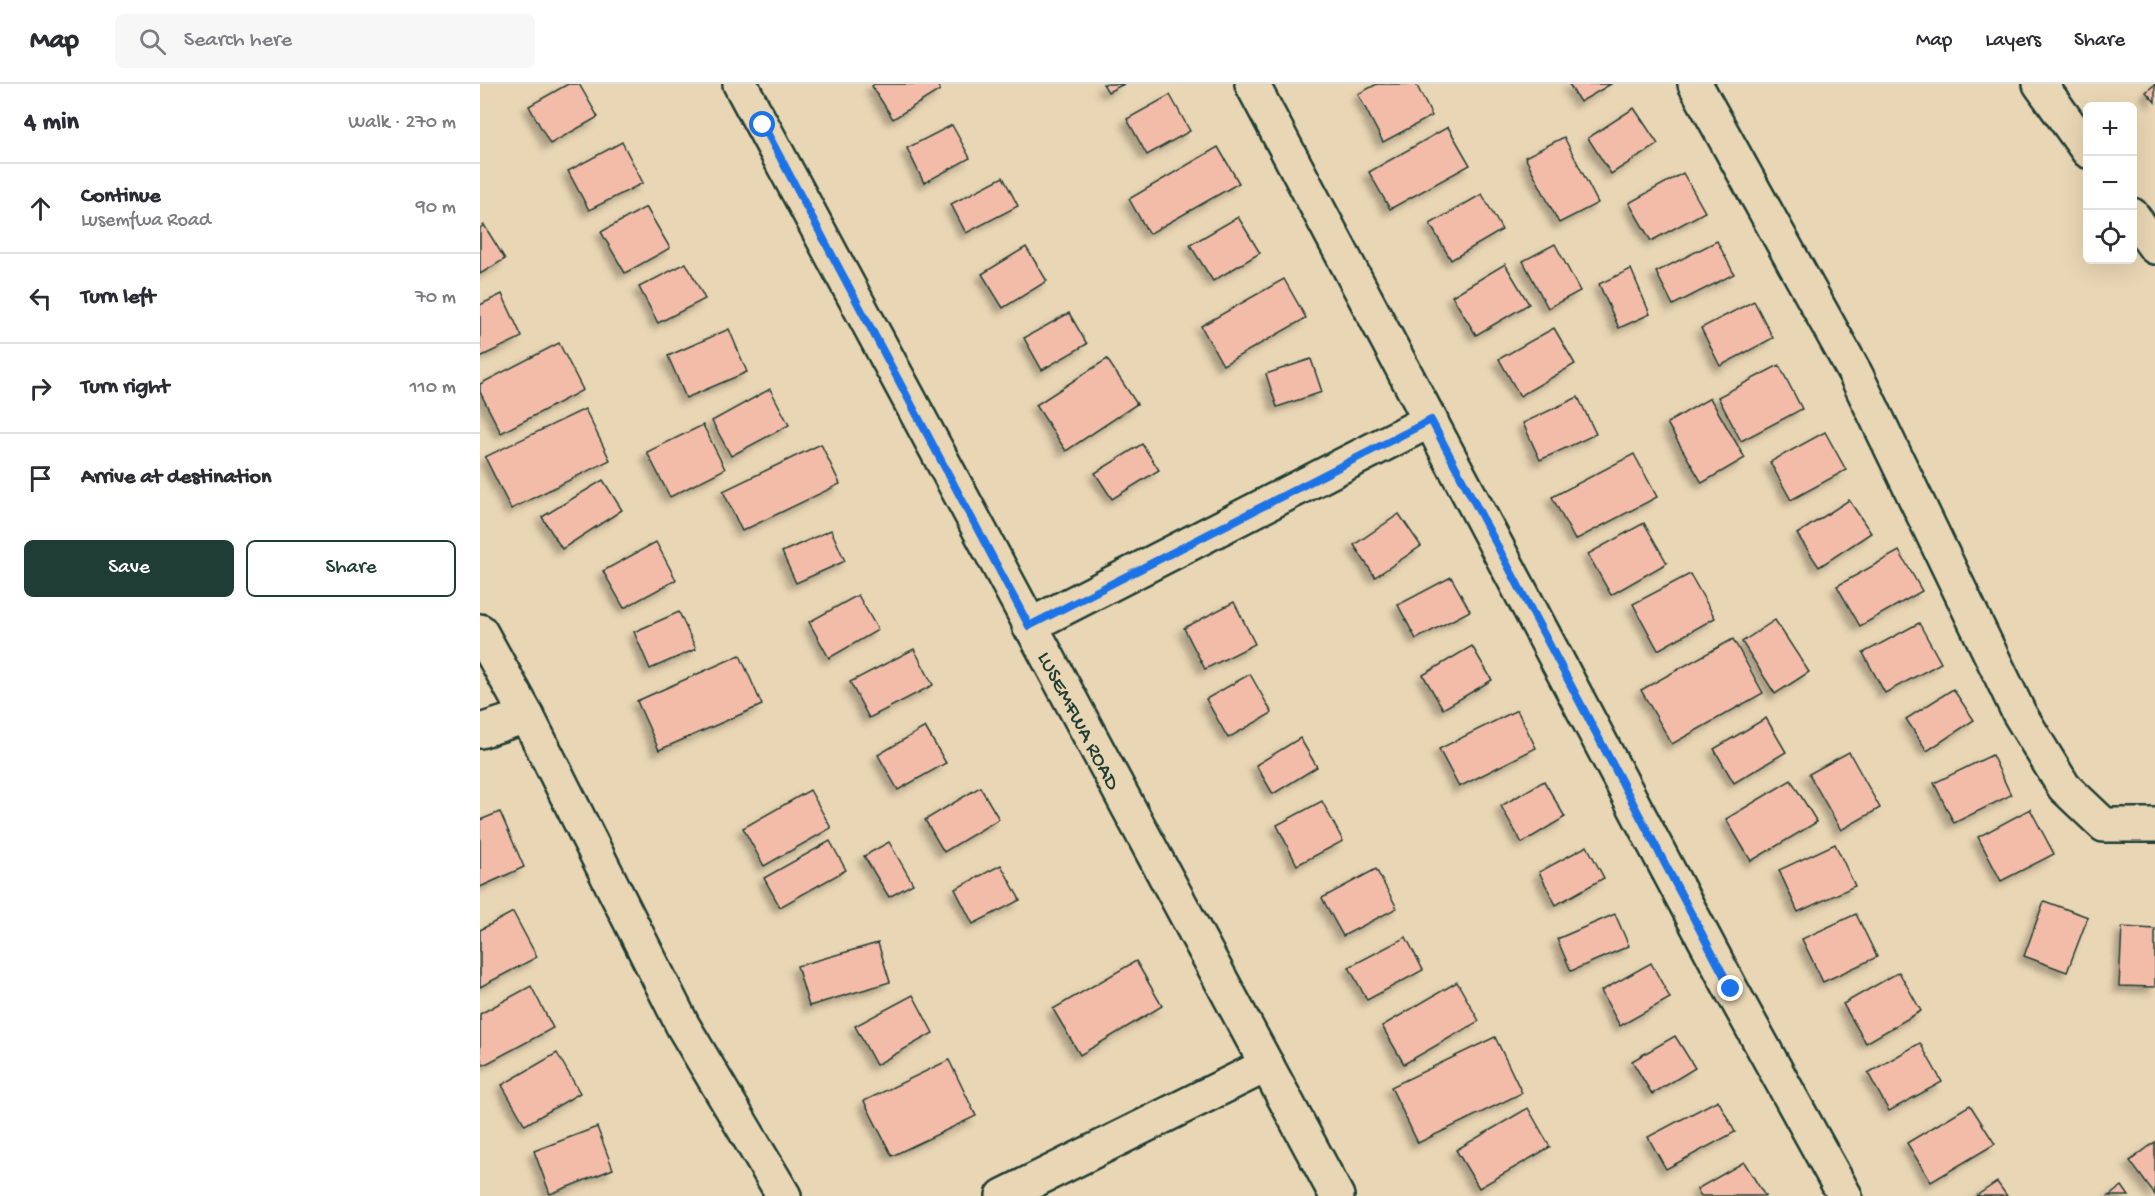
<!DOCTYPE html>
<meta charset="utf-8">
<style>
:root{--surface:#fff;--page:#f7f7f7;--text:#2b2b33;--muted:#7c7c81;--line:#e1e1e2;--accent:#1f3d34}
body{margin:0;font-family:"Gochi Hand",sans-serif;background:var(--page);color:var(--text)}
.controls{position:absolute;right:18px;top:18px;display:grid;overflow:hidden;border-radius:9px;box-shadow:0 6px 24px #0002}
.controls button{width:54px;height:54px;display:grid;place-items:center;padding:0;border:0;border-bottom:2px solid var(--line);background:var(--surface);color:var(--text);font:30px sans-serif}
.stop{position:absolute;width:18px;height:18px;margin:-14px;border:4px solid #1a73e8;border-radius:50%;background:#fff}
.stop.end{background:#1a73e8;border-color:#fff;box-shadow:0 2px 6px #0008}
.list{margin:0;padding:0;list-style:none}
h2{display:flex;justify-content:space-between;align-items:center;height:78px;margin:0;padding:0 24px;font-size:26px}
h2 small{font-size:20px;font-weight:400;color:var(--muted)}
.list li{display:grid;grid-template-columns:39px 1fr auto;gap:18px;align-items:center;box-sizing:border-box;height:90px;padding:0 24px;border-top:2px solid var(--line)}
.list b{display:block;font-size:22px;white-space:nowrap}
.list p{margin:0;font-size:20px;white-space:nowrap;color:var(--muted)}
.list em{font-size:20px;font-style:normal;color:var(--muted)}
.actions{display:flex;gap:12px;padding:18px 24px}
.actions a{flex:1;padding:14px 0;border:2px solid var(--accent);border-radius:9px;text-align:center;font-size:21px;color:var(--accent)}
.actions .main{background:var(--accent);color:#fff}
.icon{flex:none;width:33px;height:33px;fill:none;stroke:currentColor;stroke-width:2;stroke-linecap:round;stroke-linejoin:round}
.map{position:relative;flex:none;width:1675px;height:1112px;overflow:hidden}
header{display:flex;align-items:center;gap:36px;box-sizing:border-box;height:84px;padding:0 30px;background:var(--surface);border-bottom:2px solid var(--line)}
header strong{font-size:28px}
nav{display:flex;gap:33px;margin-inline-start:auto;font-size:21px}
.search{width:420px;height:54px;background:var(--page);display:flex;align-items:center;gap:15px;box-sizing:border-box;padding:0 21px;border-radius:9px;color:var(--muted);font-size:22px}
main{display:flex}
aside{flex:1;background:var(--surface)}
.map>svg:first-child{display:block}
.building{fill:#f3bca8;stroke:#1f3d34;stroke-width:1.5;filter:url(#shadow)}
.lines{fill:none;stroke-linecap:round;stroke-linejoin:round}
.street-casing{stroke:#1f3d34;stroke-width:38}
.secondary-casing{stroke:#1f3d34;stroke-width:38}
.street{stroke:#e9d6b4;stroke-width:33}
.secondary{stroke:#e9d6b4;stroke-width:33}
.route{stroke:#1a73e8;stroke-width:8}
.labels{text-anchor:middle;stroke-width:4.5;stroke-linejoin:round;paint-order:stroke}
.street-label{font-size:21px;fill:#1f3d34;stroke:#e9d6b4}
</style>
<header>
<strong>Map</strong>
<div class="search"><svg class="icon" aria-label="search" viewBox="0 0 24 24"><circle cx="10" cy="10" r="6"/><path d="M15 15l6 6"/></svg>Search here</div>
<nav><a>Map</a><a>Layers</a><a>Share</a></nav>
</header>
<main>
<aside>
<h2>4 min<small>Walk · 270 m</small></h2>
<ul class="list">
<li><svg class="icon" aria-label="ahead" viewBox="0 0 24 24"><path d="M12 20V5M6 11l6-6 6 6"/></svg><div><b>Continue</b><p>Lusemfwa Road</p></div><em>90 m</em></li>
<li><svg class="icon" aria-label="left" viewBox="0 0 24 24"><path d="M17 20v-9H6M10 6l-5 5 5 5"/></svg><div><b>Turn left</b></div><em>70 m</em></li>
<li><svg class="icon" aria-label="right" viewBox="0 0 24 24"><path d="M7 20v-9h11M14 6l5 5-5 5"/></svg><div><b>Turn right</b></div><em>110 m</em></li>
<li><svg class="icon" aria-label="arrive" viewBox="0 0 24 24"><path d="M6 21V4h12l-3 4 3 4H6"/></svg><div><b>Arrive at destination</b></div></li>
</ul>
<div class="actions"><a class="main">Save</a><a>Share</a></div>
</aside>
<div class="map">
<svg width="1675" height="1112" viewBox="0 0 1675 1112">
<defs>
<filter id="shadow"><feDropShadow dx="-5.5" dy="5.5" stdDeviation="3" flood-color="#0004"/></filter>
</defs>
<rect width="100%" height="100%" fill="#e9d6b4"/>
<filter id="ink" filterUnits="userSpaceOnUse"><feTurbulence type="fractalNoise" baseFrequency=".0167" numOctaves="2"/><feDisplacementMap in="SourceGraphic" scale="12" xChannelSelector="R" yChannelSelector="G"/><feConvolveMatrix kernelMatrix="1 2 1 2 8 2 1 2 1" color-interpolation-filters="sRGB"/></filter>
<g filter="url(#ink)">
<!-- building -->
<g class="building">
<path d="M 88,0 L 99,0 L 118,33 L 70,60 L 49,22 Z"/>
<path d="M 394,0 L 457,0 L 460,6 L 413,35 L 392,2 Z"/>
<path d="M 623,0 L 644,0 L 628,8 Z"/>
<path d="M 897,0 L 936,0 L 952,32 L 903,58 L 878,10 Z"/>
<path d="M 1089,0 L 1131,0 L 1100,18 Z"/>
<path d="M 1675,0 L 1675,18 L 1666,8 Z"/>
<path d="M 690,11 L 710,47 L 667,71 L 647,35 Z"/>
<path d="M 1154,24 L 1178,60 L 1131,90 L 1108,54 Z"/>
<path d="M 472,41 L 490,74 L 444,99 L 427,64 Z"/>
<path d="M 968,43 L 990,81 L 910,125 L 889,88 Z"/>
<path d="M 1084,53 L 1118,119 L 1079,139 L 1045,73 Z"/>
<path d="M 142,58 L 163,99 L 109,126 L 88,87 Z"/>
<path d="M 738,63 L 759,99 L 669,150 L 649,115 Z"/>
<path d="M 1203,89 L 1225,128 L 1171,157 L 1149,119 Z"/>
<path d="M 523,93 L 538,122 L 486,149 L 471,120 Z"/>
<path d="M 1002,110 L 1022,146 L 971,176 L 950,140 Z"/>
<path d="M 166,123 L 190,164 L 145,189 L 121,148 Z"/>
<path d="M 758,133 L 780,169 L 733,197 L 710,161 Z"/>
<path d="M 4,141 L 25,175 L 0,190 L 0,144 Z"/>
<path d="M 1237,157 L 1254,190 L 1193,221 L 1176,188 Z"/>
<path d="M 1075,160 L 1100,207 L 1068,224 L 1043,177 Z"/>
<path d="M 546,163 L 567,197 L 523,224 L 502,190 Z"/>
<path d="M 206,179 L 225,215 L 178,239 L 159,203 Z"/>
<path d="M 1025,180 L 1049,220 L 996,251 L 972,212 Z"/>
<path d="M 1151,185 L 1170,230 L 1139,244 L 1119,200 Z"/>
<path d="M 804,195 L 826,234 L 743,281 L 721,242 Z"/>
<path d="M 22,210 L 42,253 L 0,273 L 0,221 Z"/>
<path d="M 1274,217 L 1293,254 L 1240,282 L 1221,244 Z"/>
<path d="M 589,229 L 607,260 L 562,286 L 544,254 Z"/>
<path d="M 1074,244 L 1095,280 L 1040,312 L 1019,275 Z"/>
<path d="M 249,245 L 267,288 L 206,314 L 188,272 Z"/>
<path d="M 79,259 L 103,306 L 21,349 L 0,308 L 0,300 Z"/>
<path d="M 627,275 L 657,320 L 586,367 L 556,321 Z"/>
<path d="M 831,275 L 842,308 L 797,323 L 786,290 Z"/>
<path d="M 1299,281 L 1322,325 L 1261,357 L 1238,313 Z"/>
<path d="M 290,305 L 309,341 L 251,372 L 232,337 Z"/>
<path d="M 1098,313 L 1116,350 L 1060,376 L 1043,339 Z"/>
<path d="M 1230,314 L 1265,374 L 1222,399 L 1187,339 Z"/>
<path d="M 105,325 L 130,376 L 31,425 L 5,373 Z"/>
<path d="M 223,341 L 245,385 L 190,413 L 167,368 Z"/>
<path d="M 1345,348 L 1366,386 L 1311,416 L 1290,378 Z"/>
<path d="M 341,360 L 360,400 L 262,447 L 243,407 Z"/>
<path d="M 662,360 L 679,386 L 632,415 L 615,389 Z"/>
<path d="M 1154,370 L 1177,413 L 1095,456 L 1072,413 Z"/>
<path d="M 123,396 L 142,426 L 82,465 L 62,433 Z"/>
<path d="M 1369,416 L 1391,449 L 1339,483 L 1317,450 Z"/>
<path d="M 919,430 L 941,462 L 895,493 L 874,461 Z"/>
<path d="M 1164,439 L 1187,479 L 1131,511 L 1108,470 Z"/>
<path d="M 351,446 L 365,477 L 316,499 L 302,468 Z"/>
<path d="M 176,458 L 196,496 L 144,524 L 123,487 Z"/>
<path d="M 1419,467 L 1442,507 L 1380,542 L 1357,502 Z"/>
<path d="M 1210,490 L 1235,534 L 1178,566 L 1153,520 Z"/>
<path d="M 971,493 L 990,527 L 936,555 L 918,521 Z"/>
<path d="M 378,511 L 398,546 L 349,574 L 329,538 Z"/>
<path d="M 754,518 L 775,560 L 725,585 L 704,544 Z"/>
<path d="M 199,528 L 216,565 L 170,585 L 154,548 Z"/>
<path d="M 1295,536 L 1329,588 L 1295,610 L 1262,558 Z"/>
<path d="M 1439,539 L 1461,579 L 1405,609 L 1383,569 Z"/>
<path d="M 1253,555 L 1283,609 L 1192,660 L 1161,606 Z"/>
<path d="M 992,562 L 1012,596 L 963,625 L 943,591 Z"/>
<path d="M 434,565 L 453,601 L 389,634 L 370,598 Z"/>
<path d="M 260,571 L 282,621 L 179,666 L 157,617 Z"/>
<path d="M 770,590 L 792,629 L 748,654 L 726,615 Z"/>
<path d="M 1473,605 L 1494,636 L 1447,667 L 1426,635 Z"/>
<path d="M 1037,626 L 1056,664 L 979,703 L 959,665 Z"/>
<path d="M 1286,634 L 1306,668 L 1254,699 L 1234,665 Z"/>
<path d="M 445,643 L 466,679 L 418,706 L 398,671 Z"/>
<path d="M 820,654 L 837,683 L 793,710 L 776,681 Z"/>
<path d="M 1369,668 L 1400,724 L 1361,746 L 1329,690 Z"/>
<path d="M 1512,671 L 1531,711 L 1474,739 L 1454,699 Z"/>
<path d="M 1311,696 L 1337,738 L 1271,777 L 1246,735 Z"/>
<path d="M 1064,697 L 1085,733 L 1042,759 L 1021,722 Z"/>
<path d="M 500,703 L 519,735 L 464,768 L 445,736 Z"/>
<path d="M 330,706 L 351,744 L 284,782 L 263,744 Z"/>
<path d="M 842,717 L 863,757 L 817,781 L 797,741 Z"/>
<path d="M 1550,725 L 1574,770 L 1521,797 L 1498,753 Z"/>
<path d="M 20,728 L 44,783 L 0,803 L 0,736 Z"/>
<path d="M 350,757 L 366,786 L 300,823 L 284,794 Z"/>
<path d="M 409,758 L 433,800 L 409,813 L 384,772 Z"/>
<path d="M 1355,760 L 1375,802 L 1318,828 L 1299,786 Z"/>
<path d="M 1107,762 L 1124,794 L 1076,821 L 1059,788 Z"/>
<path d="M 521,781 L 540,816 L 493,840 L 475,805 Z"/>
<path d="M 896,785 L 917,824 L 863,852 L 842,814 Z"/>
<path d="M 1564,817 L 1608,833 L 1587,888 L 1544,872 Z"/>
<path d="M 33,828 L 57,873 L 0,903 L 0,846 Z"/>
<path d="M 1135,830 L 1149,862 L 1091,887 L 1077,855 Z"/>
<path d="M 1376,830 L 1397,873 L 1343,898 L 1322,855 Z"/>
<path d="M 1642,843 L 1675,845 L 1675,903 L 1639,902 Z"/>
<path d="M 926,853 L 943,886 L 887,916 L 869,883 Z"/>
<path d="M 398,859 L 410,898 L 329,922 L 317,882 Z"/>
<path d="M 656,877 L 682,922 L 600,971 L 573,925 Z"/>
<path d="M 1171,879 L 1190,914 L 1140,942 L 1121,907 Z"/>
<path d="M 1419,888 L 1441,927 L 1386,959 L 1363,920 Z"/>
<path d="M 977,898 L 999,937 L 924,980 L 902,942 Z"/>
<path d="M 51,902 L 73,944 L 4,981 L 0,973 L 0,930 Z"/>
<path d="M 433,911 L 453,949 L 396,981 L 375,942 Z"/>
<path d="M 1195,952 L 1215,984 L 1172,1010 L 1152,977 Z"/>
<path d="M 1015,953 L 1042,1009 L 938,1059 L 911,1003 Z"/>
<path d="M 1440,959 L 1462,998 L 1409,1027 L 1388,989 Z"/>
<path d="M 77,969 L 100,1009 L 45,1041 L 22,1001 Z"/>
<path d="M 469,976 L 496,1032 L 412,1072 L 384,1017 Z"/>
<path d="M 1238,1016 L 1255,1048 L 1186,1085 L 1168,1053 Z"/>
<path d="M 1490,1021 L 1515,1060 L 1451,1098 L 1427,1059 Z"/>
<path d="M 1048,1024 L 1070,1063 L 999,1104 L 976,1066 Z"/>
<path d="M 117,1043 L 133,1085 L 70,1110 L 54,1067 Z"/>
<path d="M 1675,1058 L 1675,1111 L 1650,1077 Z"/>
<path d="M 1264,1078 L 1285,1112 L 1221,1112 L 1217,1105 Z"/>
<path d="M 1517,1098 L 1527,1112 L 1496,1112 Z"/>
<path d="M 1642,1102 L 1649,1112 L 1629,1112 Z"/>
</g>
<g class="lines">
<!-- street casing -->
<g class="street-casing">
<g id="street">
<path d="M 772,0 L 1251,905 L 1365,1112"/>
<path d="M 1215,0 L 1376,291 L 1539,629 L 1584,703 L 1624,741 L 1675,741"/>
<path d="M 1560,0 L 1608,67"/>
<path d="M 1652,131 L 1675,163"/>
<path d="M 549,542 L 951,336"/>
<path d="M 0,547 L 47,632 L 203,942 L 304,1112"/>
<path d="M 0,647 L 47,632"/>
<path d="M 523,1112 L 787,981"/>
</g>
</g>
<!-- secondary casing -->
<g class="secondary-casing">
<path id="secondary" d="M 260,0 L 857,1112"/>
</g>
<!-- street -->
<use href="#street" class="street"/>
<!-- secondary -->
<use href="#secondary" class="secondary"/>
</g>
</g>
<g class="lines" filter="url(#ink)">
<!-- route -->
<path class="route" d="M 283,41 L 549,542 L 951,336 L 1251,905"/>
</g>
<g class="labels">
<!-- street labels -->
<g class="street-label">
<text transform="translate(600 636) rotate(62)" y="7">LUSEMFWA ROAD</text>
</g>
</g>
</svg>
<div class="controls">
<button>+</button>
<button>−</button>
<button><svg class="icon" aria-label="locate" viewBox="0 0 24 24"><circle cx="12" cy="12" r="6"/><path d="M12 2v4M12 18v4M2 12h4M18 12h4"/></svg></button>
</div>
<div class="stop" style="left:283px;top:41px"></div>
<div class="stop end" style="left:1251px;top:905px"></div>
</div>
</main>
